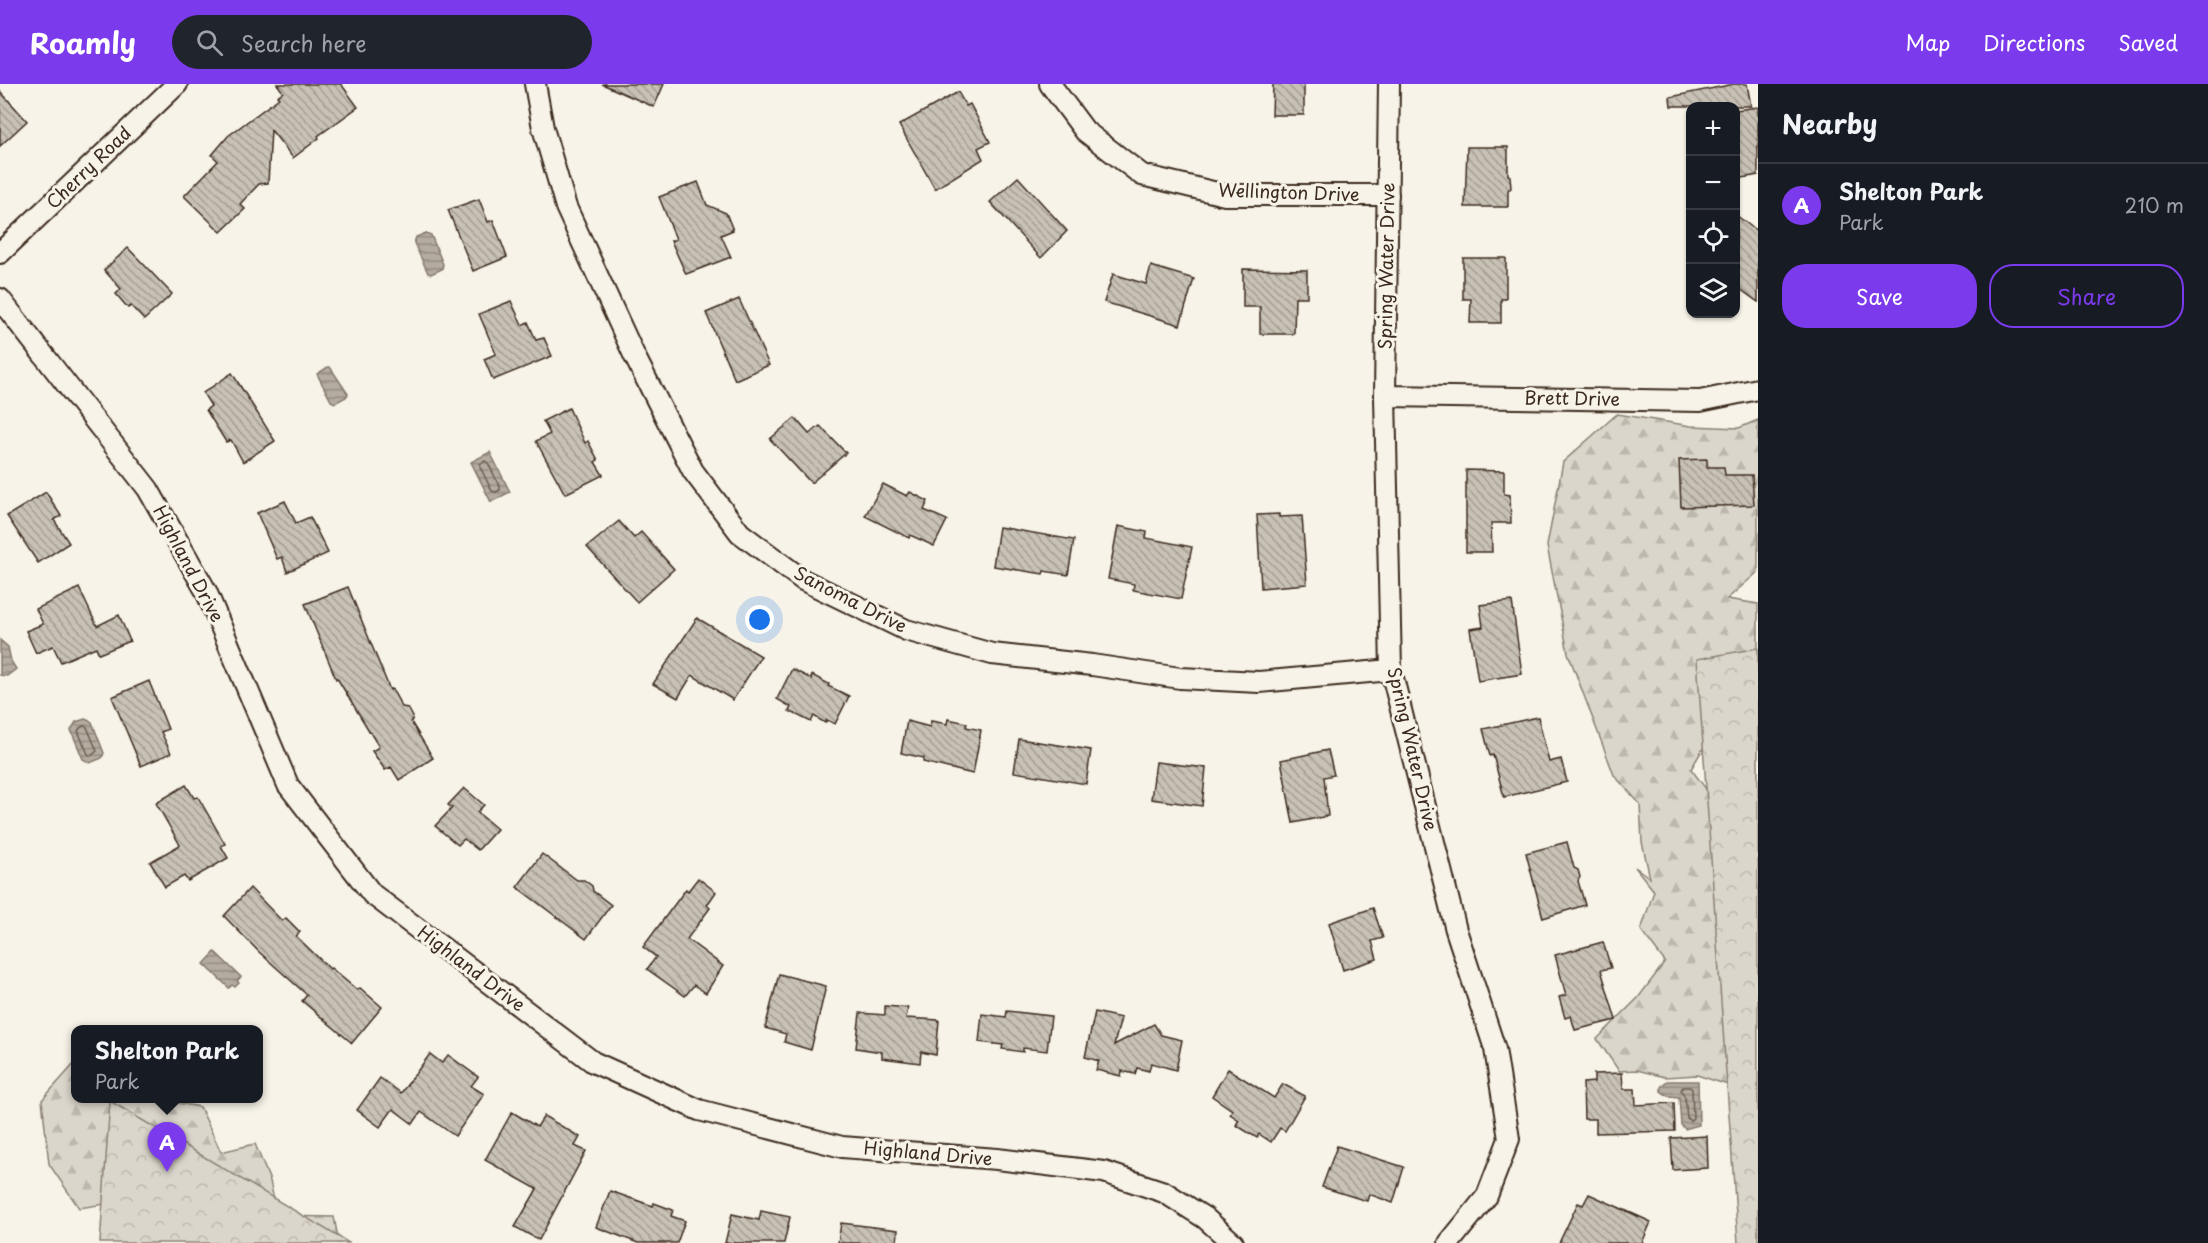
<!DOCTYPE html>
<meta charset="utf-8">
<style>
:root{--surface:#171b24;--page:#20242c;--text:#f1f3f6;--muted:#9ea1a6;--line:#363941;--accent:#7c3aed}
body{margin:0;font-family:"Playpen Sans",sans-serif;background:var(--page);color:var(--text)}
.controls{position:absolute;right:18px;top:18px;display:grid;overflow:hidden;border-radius:12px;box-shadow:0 2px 4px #0004}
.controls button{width:54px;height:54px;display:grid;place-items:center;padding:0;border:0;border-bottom:2px solid var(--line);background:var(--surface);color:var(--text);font:30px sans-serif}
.you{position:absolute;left:760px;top:536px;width:21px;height:21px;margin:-15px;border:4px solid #fff;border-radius:50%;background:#1a73e8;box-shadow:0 0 0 9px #1a73e833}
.badge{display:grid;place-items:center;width:39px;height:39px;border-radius:50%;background:var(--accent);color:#fff;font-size:20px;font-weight:700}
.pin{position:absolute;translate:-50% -50px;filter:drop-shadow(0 2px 3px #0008)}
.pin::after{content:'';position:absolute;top:32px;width:21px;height:18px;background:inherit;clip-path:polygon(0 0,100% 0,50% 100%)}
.popup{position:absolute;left:71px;top:941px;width:192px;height:78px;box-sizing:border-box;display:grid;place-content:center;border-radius:12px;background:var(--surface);filter:drop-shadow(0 2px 4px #0005);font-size:20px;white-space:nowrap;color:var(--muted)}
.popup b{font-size:22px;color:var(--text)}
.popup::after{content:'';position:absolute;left:50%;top:100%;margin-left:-12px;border:12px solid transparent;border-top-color:var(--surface)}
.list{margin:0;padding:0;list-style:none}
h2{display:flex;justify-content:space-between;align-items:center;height:78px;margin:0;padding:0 24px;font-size:26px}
h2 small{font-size:20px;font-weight:400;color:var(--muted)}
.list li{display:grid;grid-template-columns:39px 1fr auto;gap:18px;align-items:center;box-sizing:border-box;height:84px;padding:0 24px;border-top:2px solid var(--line)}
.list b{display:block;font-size:22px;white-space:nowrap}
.list p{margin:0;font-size:20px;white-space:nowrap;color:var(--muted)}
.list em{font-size:20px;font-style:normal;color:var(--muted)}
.actions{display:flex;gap:12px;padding:18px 24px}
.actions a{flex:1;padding:14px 0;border:2px solid var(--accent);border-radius:24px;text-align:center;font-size:21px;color:var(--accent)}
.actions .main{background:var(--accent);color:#fff}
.icon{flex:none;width:33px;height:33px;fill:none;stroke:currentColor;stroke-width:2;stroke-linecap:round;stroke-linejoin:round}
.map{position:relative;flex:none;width:1758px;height:1159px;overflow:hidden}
header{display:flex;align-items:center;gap:36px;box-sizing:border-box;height:84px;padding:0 30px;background:var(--accent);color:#fff}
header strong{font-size:28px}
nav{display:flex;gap:33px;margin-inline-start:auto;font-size:21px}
.search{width:420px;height:54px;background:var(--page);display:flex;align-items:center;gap:15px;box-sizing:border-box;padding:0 21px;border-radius:33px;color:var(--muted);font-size:22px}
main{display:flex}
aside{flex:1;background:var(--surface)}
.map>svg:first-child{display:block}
.forest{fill:url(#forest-firs);stroke:#8b8074;stroke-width:1.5}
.park{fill:url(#park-crowns);stroke:#8b8074;stroke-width:1.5}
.water{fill:url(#water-rules);stroke:#84786c;stroke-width:1.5}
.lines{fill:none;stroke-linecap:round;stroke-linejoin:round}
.shore{stroke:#6b5e52;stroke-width:1.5}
.building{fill:url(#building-back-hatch);stroke:#3b2a1e;stroke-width:1.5}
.street-casing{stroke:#3b2a1e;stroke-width:24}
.street{stroke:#f7f3e8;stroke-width:20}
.labels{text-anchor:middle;stroke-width:6;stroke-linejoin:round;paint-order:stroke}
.street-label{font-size:18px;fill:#3b2a1e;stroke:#f7f3e8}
</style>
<header>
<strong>Roamly</strong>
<div class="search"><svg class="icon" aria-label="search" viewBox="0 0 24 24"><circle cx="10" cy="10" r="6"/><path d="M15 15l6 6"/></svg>Search here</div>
<nav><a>Map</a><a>Directions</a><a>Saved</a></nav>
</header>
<main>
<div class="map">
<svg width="1758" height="1159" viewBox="0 0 1758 1159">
<defs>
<pattern id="forest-firs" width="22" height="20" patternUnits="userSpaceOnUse" patternTransform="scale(1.5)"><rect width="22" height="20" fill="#dbd6cb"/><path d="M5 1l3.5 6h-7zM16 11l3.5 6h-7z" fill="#bdb8ae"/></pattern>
<pattern id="park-crowns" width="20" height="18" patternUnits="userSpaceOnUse" patternTransform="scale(1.5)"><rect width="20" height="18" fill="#dbd6cb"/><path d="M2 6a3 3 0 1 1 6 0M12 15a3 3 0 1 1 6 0" fill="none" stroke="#bdb8ae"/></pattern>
<pattern id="water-rules" width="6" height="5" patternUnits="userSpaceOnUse" patternTransform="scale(1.5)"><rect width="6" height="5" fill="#b4aca0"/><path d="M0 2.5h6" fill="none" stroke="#948c82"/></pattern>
<pattern id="building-back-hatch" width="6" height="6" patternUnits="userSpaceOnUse" patternTransform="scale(1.5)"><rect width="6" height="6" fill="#c8c1b6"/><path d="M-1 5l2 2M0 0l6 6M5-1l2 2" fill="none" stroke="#a49d93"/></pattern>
</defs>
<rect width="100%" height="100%" fill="#f7f3e8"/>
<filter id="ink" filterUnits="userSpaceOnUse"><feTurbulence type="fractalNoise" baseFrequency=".0167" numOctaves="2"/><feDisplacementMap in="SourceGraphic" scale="12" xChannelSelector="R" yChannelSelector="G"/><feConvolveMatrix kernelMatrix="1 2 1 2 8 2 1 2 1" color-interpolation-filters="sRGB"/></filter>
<g filter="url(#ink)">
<!-- forest -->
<g class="forest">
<path d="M 1617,330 L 1691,342 L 1739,344 L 1758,336 L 1758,488 L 1727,515 L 1758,520 L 1758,587 L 1740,601 L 1691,685 L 1737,746 L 1737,1004 L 1697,991 L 1665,993 L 1637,986 L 1619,987 L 1597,955 L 1638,914 L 1665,878 L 1641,846 L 1654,807 L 1635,783 L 1650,794 L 1642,758 L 1640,720 L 1614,691 L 1568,569 L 1547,462 L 1563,378 Z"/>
<path d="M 75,979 L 76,1014 L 156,1015 L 200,1023 L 221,1068 L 255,1060 L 270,1097 L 277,1132 L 334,1133 L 339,1159 L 118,1118 L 79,1124 L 49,1080 L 42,1016 Z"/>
</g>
<!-- park -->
<g class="park">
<path d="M 1758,564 L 1758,1159 L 1738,1159 L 1697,575 Z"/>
<path d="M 110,1017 L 349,1159 L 100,1159 Z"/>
</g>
<!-- water -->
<g class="water">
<path d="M 426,149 L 431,151 L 443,180 L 442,185 L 431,190 L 428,189 L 414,159 L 416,153 Z"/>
<path d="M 328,283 L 330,283 L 348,310 L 346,313 L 335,319 L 331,317 L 317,290 Z"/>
<path d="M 490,368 L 510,408 L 491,418 L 471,378 Z"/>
<path d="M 0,556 L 8,563 L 11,577 L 16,585 L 7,592 L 0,591 Z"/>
<path d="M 85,635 L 92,638 L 104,669 L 102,674 L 90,679 L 83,675 L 71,646 L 76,638 Z"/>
<path d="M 215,868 L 241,893 L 237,897 L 239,899 L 235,903 L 232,901 L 229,904 L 204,880 Z"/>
<path d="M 1667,997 L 1698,997 L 1699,1041 L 1685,1045 L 1681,1041 L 1679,1013 L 1668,1012 L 1661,1007 L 1661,1003 Z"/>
</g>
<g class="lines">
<!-- shore -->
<g class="shore">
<path d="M 485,377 L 488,379 L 500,403 L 500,406 L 496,408 L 492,407 L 480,383 L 480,380 Z"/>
<path d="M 84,642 L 87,643 L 97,667 L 91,672 L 88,670 L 78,647 L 80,644 Z"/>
<path d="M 1683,1003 L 1690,1003 L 1692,1005 L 1693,1034 L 1690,1037 L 1687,1034 L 1685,1013 L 1681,1006 Z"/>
</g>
</g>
<!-- building -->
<g class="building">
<path d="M 277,0 L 341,0 L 358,23 L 318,52 L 319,54 L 293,74 L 271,46 L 268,99 L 259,100 L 240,120 L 245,125 L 221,148 L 184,112 L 218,77 L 212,71 L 228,52 L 279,14 L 277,12 L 283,8 Z"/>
<path d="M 602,0 L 664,0 L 654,23 Z"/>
<path d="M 1273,0 L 1304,0 L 1304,31 L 1272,31 Z"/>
<path d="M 1734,0 L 1747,0 L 1751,22 L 1671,22 L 1670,13 Z"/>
<path d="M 0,7 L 27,37 L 0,62 Z"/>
<path d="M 958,8 L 966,22 L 970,20 L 990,58 L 978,64 L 983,75 L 935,105 L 899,41 Z"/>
<path d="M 1758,23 L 1758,91 L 1736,95 L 1736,26 Z"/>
<path d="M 1467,63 L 1508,63 L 1508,91 L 1510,92 L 1511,104 L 1508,106 L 1508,123 L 1465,123 Z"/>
<path d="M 1018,93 L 1067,147 L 1041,174 L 990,118 Z"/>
<path d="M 698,98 L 707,121 L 726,129 L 733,146 L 721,151 L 731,173 L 686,190 L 671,157 L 676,155 L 659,113 Z"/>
<path d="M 479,115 L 488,138 L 493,136 L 507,173 L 473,187 L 448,126 Z"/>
<path d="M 1736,131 L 1758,148 L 1758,218 L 1736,202 Z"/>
<path d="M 128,164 L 172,210 L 144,236 L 131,222 L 128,224 L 116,210 L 121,205 L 104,186 Z"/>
<path d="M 1463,174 L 1506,174 L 1506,215 L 1501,215 L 1501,239 L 1470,239 L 1471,215 L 1463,215 Z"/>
<path d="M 1151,182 L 1194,195 L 1180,241 L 1104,218 L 1113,190 L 1146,200 Z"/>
<path d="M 1243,185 L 1307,186 L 1307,213 L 1295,213 L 1294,250 L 1260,250 L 1260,223 L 1243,223 Z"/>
<path d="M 739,215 L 769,281 L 735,296 L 706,229 Z"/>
<path d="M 511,217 L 522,241 L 528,238 L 536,256 L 544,254 L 552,272 L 493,296 L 484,275 L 496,270 L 479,230 Z"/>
<path d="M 232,289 L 275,357 L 243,378 L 231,356 L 226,358 L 206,326 L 211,322 L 203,309 Z"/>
<path d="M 569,324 L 585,359 L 588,357 L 598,376 L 595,378 L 603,391 L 565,410 L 536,357 L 550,350 L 543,337 Z"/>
<path d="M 795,334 L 809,350 L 820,342 L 846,369 L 811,399 L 770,355 Z"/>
<path d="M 1707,375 L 1707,383 L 1724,383 L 1725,391 L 1752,391 L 1754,421 L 1681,423 L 1679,376 Z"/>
<path d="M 1466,386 L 1504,387 L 1504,410 L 1510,411 L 1511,439 L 1491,439 L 1492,468 L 1466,468 Z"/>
<path d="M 883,400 L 907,412 L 910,408 L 928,417 L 924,426 L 947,436 L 934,462 L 910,451 L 909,454 L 865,432 Z"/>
<path d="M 46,408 L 61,432 L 54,436 L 69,459 L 38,479 L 7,432 Z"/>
<path d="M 285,417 L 296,439 L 310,433 L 328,469 L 287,488 L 282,473 L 277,475 L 257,429 Z"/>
<path d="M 1279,430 L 1279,433 L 1302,432 L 1307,500 L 1261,504 L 1257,431 Z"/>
<path d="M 619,437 L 634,454 L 641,448 L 674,485 L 637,518 L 587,463 Z"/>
<path d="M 1118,442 L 1147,448 L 1146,454 L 1192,463 L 1181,515 L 1133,506 L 1134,500 L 1108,495 Z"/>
<path d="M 999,443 L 1074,456 L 1068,491 L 1044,487 L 1043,490 L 993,482 Z"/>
<path d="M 348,503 L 390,606 L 392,605 L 402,623 L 408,624 L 413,633 L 411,638 L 433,674 L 399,696 L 391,683 L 385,686 L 372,667 L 379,663 L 337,594 L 336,595 L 305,520 Z"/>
<path d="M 79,504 L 97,542 L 119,531 L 130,557 L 99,570 L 96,563 L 61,578 L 53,562 L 36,569 L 26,547 L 43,540 L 36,525 Z"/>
<path d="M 1512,517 L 1522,590 L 1478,597 L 1470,545 L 1483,543 L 1480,521 Z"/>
<path d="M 697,534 L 761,572 L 733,616 L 692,591 L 678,614 L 653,600 Z"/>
<path d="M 792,585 L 811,595 L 812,591 L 829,600 L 828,602 L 849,612 L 835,640 L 827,636 L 825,639 L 814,632 L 811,638 L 789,627 L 791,623 L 777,615 Z"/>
<path d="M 149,597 L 168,645 L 161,648 L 171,669 L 141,682 L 112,613 Z"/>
<path d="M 1538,633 L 1549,678 L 1561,675 L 1567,698 L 1504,713 L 1493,671 L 1490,672 L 1483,645 Z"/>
<path d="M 948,635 L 967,639 L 966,643 L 981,646 L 973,690 L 923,678 L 924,674 L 901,669 L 907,637 L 930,643 L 931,637 L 947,640 Z"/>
<path d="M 1019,655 L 1091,666 L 1086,700 L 1014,688 Z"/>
<path d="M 1328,666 L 1334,691 L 1324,693 L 1328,732 L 1293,739 L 1281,676 Z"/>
<path d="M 1156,678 L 1206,684 L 1202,722 L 1151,715 Z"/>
<path d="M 186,701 L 194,714 L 198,713 L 225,760 L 221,762 L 228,774 L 188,797 L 184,792 L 165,803 L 150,778 L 180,761 L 156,719 Z"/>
<path d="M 464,704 L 484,721 L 477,728 L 497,745 L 478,766 L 464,755 L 458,761 L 435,742 L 452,724 L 448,721 Z"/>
<path d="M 1567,758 L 1574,784 L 1578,786 L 1580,793 L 1578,797 L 1585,821 L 1543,834 L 1526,769 Z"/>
<path d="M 542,770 L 577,796 L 584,796 L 592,802 L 593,807 L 611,821 L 586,855 L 517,803 Z"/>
<path d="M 698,794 L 716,808 L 707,821 L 710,824 L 687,855 L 723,882 L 706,909 L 694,901 L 685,912 L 647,885 L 656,873 L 643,863 L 686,805 L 688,807 Z"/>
<path d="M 250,804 L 282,837 L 286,834 L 300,848 L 296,852 L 330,885 L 331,884 L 357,906 L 360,904 L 382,923 L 352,959 L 302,917 L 307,911 L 259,868 L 224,832 Z"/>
<path d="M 1373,824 L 1383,854 L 1372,857 L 1377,875 L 1343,886 L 1329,839 Z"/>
<path d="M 1603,858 L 1611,884 L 1601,886 L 1616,936 L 1575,946 L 1571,932 L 1565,934 L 1559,913 L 1566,911 L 1555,871 Z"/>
<path d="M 779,890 L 826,902 L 811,966 L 784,958 L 786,950 L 765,944 Z"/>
<path d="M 885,922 L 908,924 L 906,934 L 939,936 L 936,971 L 921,968 L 920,979 L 882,974 L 882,968 L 856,964 L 860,929 L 885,931 Z"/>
<path d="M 1007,927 L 1051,932 L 1047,967 L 1023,964 L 1023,968 L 1002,965 L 1003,961 L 979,958 L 982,930 L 1006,933 Z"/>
<path d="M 1095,928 L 1121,934 L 1114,961 L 1154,940 L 1161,951 L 1182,956 L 1176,986 L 1151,979 L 1149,987 L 1137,984 L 1135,990 L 1122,987 L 1121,992 L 1096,986 L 1099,977 L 1085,973 Z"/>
<path d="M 430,970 L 442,979 L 448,971 L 478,993 L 471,1002 L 484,1010 L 455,1052 L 421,1028 L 413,1040 L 393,1025 L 380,1043 L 357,1026 L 380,994 L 401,1009 Z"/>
<path d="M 1228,985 L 1274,1014 L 1283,1000 L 1305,1012 L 1285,1047 L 1280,1044 L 1271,1058 L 1259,1050 L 1257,1054 L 1236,1041 L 1239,1036 L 1230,1030 L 1232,1026 L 1212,1012 Z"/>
<path d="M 1622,989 L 1623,1005 L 1635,1005 L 1636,1021 L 1674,1019 L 1675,1047 L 1596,1049 L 1596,1035 L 1584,1035 L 1583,999 L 1594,998 L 1594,990 Z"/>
<path d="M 512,1028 L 537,1043 L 544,1032 L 580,1053 L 575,1062 L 586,1067 L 539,1156 L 515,1143 L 537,1105 L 485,1076 Z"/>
<path d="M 1707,1052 L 1708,1084 L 1673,1086 L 1671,1054 Z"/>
<path d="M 1337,1062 L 1404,1083 L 1393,1119 L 1369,1110 L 1367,1117 L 1322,1103 Z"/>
<path d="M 610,1107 L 653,1122 L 654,1119 L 673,1126 L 671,1132 L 685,1137 L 677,1159 L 638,1159 L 596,1143 Z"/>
<path d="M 1589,1110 L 1651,1138 L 1642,1159 L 1559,1159 L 1578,1119 L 1583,1121 Z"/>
<path d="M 761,1127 L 790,1133 L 784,1159 L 725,1159 L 732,1130 L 759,1136 Z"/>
<path d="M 841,1139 L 898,1146 L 897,1159 L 838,1159 Z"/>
</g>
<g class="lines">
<!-- street casing -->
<g class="street-casing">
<g id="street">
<path d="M 535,0 L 543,44 L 566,123 L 635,273 L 693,387 L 740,449 L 803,496 L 906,546 L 992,570 L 1092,581 L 1180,594 L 1259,598 L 1391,586"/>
<path d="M 1050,0 L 1085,47 L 1142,91 L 1225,111 L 1388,111"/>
<path d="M 1389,0 L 1385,312 L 1391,586 L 1456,846 L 1495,965 L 1509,1055 L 1487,1112 L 1449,1159"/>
<path d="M 0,169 L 177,0"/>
<path d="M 0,215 L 148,405 L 206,507 L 288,701 L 372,810 L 593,978 L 699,1026 L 842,1063 L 997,1075 L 1104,1088 L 1164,1108 L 1205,1134 L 1233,1159"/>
<path d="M 1385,312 L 1700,317 L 1758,305"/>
</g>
</g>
<!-- street -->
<use href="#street" class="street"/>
</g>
</g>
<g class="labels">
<!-- street labels -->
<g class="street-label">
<text transform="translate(89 84) rotate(-44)" y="6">Cherry Road</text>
<text transform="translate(1289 109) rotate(2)" y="6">Wellington Drive</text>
<text transform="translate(1387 182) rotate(-89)" y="6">Spring Water Drive</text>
<text transform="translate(1572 315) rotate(1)" y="6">Brett Drive</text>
<text transform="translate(188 480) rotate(62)" y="6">Highland Drive</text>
<text transform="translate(850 516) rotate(27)" y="6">Sanoma Drive</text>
<text transform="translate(1412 665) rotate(77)" y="6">Spring Water Drive</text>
<text transform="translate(471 885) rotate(37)" y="6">Highland Drive</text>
<text transform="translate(928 1070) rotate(5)" y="6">Highland Drive</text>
</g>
</g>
</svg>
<div class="controls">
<button>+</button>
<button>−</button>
<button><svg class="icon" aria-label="locate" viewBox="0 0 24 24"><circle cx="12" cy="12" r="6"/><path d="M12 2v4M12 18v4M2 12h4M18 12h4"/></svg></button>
<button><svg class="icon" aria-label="layers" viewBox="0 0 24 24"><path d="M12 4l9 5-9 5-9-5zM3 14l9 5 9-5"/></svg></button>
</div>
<div class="you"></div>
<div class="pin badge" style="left:167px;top:1088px">A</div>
<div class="popup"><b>Shelton Park</b>Park</div>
</div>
<aside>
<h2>Nearby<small></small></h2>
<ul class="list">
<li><span class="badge">A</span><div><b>Shelton Park</b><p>Park</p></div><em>210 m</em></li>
</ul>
<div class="actions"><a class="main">Save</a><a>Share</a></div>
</aside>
</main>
